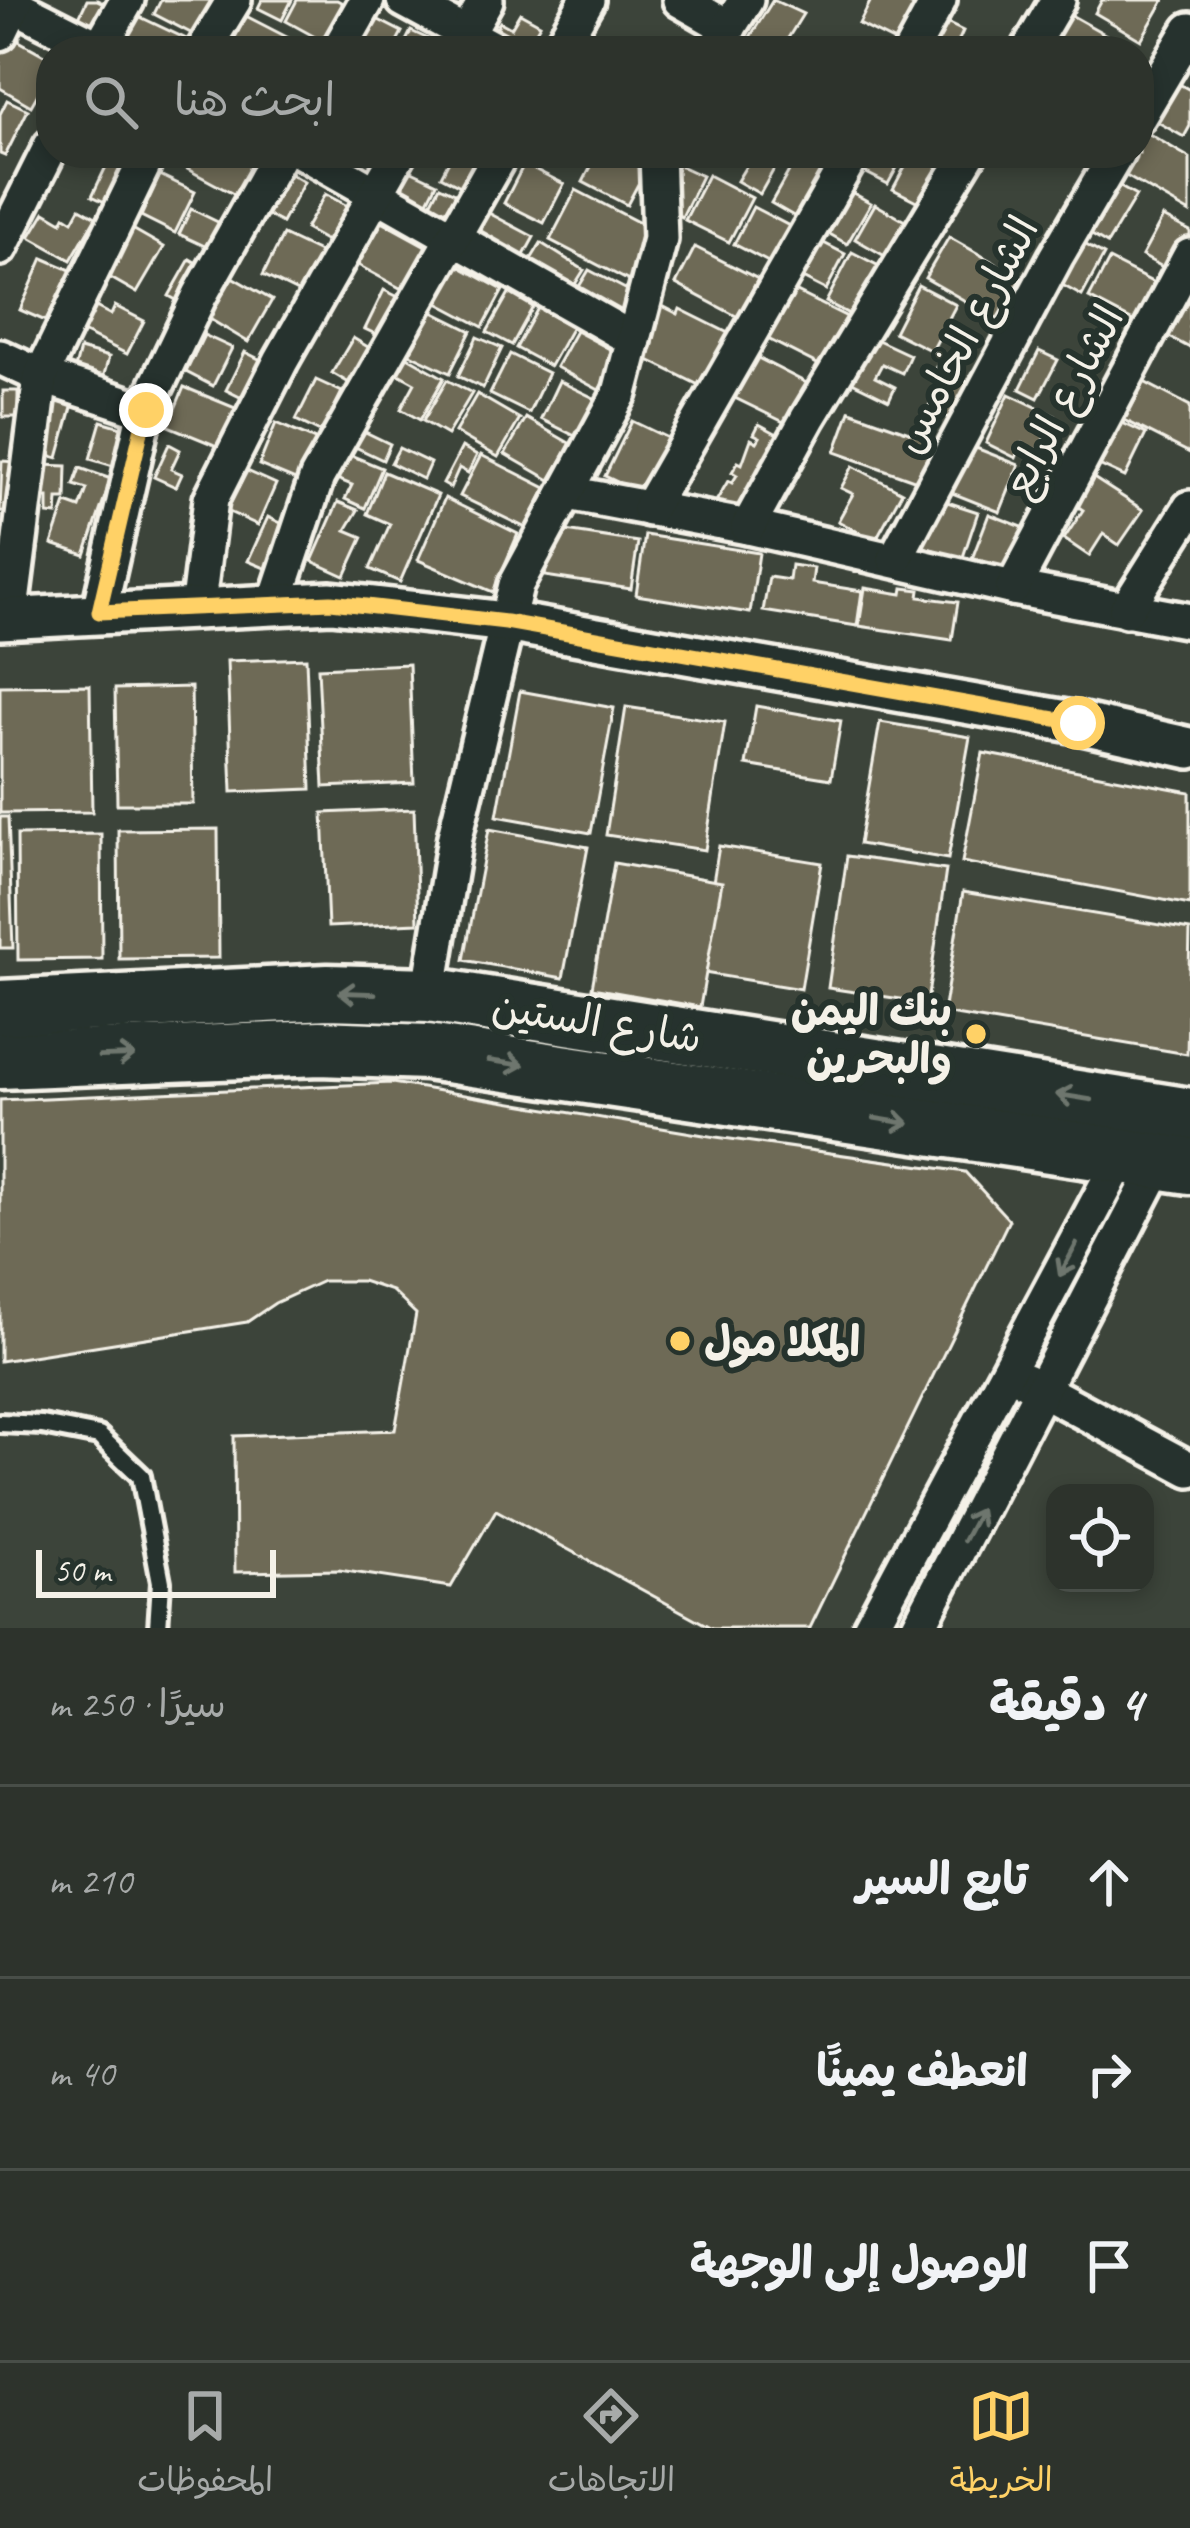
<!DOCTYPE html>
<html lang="ar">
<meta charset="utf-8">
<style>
:root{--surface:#2d332c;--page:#393f38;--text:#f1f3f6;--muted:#a7aaa9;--line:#484e48;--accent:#ffd166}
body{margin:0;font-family:Caveat,"Playpen Sans Arabic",sans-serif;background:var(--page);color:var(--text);direction:rtl}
.controls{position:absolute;right:36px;bottom:36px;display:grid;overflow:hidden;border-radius:24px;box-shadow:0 6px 18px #0003}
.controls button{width:108px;height:108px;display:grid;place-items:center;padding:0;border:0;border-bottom:3px solid var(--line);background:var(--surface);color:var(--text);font:60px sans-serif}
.scale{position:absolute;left:36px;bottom:30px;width:240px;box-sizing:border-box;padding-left:12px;border:6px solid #f4f1e8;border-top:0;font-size:33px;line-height:42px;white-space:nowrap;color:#f4f1e8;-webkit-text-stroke:9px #26332d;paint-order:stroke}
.stop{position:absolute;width:36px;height:36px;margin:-27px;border:9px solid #ffd166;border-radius:50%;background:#fff}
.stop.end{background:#ffd166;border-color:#fff;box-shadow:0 3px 12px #0008}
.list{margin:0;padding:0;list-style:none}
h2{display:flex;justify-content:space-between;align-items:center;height:156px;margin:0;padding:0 48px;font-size:51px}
h2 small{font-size:39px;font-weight:400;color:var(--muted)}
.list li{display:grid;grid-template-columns:78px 1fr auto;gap:36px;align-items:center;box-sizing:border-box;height:192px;padding:0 48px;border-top:3px solid var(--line)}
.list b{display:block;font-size:45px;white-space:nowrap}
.list em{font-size:39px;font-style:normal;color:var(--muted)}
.icon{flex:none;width:66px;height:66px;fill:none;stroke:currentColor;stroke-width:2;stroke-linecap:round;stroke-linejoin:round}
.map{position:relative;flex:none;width:1190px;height:1628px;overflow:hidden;direction:ltr}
.search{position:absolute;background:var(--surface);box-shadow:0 6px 18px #0003;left:36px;right:36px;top:36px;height:132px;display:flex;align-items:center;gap:30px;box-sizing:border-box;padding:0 42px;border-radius:48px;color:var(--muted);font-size:45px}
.sheet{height:732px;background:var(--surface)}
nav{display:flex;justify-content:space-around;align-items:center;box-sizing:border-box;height:168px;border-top:3px solid var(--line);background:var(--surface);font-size:33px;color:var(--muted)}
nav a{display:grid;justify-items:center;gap:6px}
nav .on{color:var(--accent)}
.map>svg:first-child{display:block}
.building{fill:#6e6a57;stroke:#f4f1e8;stroke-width:3}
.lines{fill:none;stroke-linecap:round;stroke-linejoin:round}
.service-casing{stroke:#f4f1e8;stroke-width:26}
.minor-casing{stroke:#f4f1e8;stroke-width:42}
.tertiary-casing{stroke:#f4f1e8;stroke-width:48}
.trunk-casing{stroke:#f4f1e8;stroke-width:63}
.service{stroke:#26332d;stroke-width:16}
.minor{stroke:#26332d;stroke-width:33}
.tertiary{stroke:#26332d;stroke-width:39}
.trunk{stroke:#26332d;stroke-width:54}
.oneway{stroke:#6e766e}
.route{stroke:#ffd166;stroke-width:15}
.poi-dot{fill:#ffd166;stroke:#26332d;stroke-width:4.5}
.labels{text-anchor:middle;stroke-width:12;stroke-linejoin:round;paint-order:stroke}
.street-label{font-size:42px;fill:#f4f1e8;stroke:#26332d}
.poi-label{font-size:42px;font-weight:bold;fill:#f4f1e8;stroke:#26332d;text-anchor:end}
</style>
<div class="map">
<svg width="1190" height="1628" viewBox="0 0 1190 1628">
<rect width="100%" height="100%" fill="#3c443a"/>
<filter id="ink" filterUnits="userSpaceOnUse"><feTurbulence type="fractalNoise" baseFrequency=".00833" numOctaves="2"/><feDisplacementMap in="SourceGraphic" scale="24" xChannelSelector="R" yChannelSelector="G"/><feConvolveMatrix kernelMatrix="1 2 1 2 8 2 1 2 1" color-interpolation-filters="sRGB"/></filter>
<g filter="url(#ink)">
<!-- building -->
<g class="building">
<path d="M 87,0 L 97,0 L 128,15 L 111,51 L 77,21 Z"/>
<path d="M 161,0 L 219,0 L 212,44 L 154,14 Z"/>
<path d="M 262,0 L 292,0 L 282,20 L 258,8 Z"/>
<path d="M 297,0 L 337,0 L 359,12 L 339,50 L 286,21 Z"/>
<path d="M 773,0 L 803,14 L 780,51 L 750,37 Z"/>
<path d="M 871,0 L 902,0 L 923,11 L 905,47 L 859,24 Z"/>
<path d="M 1102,0 L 1164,0 L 1141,40 L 1095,13 Z"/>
<path d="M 1062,10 L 1110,37 L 1102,51 L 1039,51 Z"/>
<path d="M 365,13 L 402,32 L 392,51 L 345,51 Z"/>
<path d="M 520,13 L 540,24 L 524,51 L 495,51 L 486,46 L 500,22 L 511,28 Z"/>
<path d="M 136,15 L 201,46 L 198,51 L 119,51 Z"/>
<path d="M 930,15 L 963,31 L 954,51 L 913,51 Z"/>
<path d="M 246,16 L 314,51 L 228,51 Z"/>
<path d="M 411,31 L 454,51 L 401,51 Z"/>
<path d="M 10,36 L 51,59 L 51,71 L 31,106 L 0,88 L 0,52 Z"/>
<path d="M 1168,78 L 1190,90 L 1190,126 L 1184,137 L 1147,116 Z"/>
<path d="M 7,100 L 28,110 L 5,156 L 0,154 L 0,114 Z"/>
<path d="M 1139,128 L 1190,158 L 1190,213 L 1109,166 L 1117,153 L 1139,153 Z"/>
<path d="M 196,153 L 254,153 L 261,157 L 239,197 L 187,169 Z"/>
<path d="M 453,153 L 497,153 L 476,194 L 441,176 Z"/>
<path d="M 598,153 L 653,156 L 627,205 L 583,182 Z"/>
<path d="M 754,153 L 783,153 L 760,194 L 737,181 Z"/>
<path d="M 860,153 L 905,153 L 888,184 L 853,166 Z"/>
<path d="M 912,153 L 922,153 L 959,172 L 938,212 L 893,189 Z"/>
<path d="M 112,154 L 142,168 L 122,210 L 92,196 Z"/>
<path d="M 798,155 L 832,174 L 804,222 L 771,203 Z"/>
<path d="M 674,163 L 702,176 L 682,217 L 659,205 Z"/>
<path d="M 524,164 L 564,184 L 544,223 L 504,203 Z"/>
<path d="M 279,167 L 304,182 L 282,223 L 256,209 Z"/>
<path d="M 410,170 L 437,183 L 417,223 L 390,209 Z"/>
<path d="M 160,175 L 195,192 L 175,233 L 141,216 Z"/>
<path d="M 708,175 L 752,198 L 729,242 L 685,220 Z"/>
<path d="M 1101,176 L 1136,196 L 1107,244 L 1073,224 Z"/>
<path d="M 837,184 L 871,203 L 847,244 L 814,225 Z"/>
<path d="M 440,186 L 472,201 L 449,244 L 418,228 Z"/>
<path d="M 576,190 L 657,232 L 631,282 L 550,240 Z"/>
<path d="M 325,194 L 355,210 L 335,246 L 305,229 Z"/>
<path d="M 875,204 L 933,237 L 913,272 L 855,239 Z"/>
<path d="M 753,207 L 795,229 L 776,266 L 734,244 Z"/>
<path d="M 80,208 L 96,217 L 71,260 L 30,237 L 45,212 L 62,222 L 65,216 L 73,221 Z"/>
<path d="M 227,208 L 254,222 L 235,260 L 179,234 L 191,209 L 220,223 Z"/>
<path d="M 485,211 L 534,237 L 512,277 L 463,251 Z"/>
<path d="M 1163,217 L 1190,231 L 1190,243 L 1174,273 L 1142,256 Z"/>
<path d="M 382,222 L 444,256 L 420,299 L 358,265 Z"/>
<path d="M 129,227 L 164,247 L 137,293 L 102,273 Z"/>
<path d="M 283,235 L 344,264 L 324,305 L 263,275 Z"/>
<path d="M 810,236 L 845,254 L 826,290 L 791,272 Z"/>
<path d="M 949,237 L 1021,278 L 997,319 L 925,278 Z"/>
<path d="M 1077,240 L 1104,255 L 1082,296 L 1055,281 Z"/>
<path d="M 541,243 L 584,270 L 562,305 L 519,279 Z"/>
<path d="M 695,247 L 758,279 L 738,317 L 676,284 Z"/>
<path d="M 852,252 L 902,278 L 876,328 L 826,302 Z"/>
<path d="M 43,258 L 80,274 L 57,326 L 20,310 Z"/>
<path d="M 190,259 L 226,280 L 204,316 L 169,296 Z"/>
<path d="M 1109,260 L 1158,285 L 1137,323 L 1089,298 Z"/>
<path d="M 455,264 L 503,290 L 483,327 L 434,301 Z"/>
<path d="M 589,270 L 633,293 L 610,331 L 568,305 Z"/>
<path d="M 232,277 L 272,300 L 248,342 L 208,318 Z"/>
<path d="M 773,280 L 859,323 L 833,372 L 748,329 Z"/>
<path d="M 918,285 L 956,305 L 932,351 L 894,332 Z"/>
<path d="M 1164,288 L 1190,301 L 1190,348 L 1145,324 Z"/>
<path d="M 384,290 L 419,307 L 401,346 L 365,329 Z"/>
<path d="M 509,293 L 533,307 L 512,345 L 487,332 Z"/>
<path d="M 647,298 L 678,314 L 680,309 L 744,341 L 717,394 L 622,347 Z"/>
<path d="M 92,305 L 111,315 L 115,306 L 144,321 L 127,354 L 79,330 Z"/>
<path d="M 538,308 L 572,327 L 550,366 L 516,348 Z"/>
<path d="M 427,309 L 471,331 L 450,373 L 406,352 Z"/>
<path d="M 576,331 L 619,354 L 599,390 L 556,367 Z"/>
<path d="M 863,333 L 910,355 L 902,373 L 882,364 L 875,377 L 895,387 L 889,400 L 842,377 Z"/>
<path d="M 204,335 L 232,348 L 213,386 L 186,372 Z"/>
<path d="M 477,337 L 502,348 L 483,388 L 458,376 Z"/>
<path d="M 353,338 L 393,362 L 373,397 L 332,373 Z"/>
<path d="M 80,349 L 109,357 L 97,399 L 69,391 Z"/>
<path d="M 1039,351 L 1058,360 L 1038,398 L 1020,389 Z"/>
<path d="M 245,352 L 269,364 L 250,402 L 226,390 Z"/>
<path d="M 510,354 L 548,373 L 529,413 L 490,394 Z"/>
<path d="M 404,355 L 444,378 L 420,420 L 401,409 L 415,383 L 395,372 Z"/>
<path d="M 756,357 L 818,389 L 798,429 L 735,398 Z"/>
<path d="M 936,367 L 981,388 L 964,425 L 928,408 L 941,381 L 931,377 Z"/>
<path d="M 1121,370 L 1190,406 L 1190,453 L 1101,408 Z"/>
<path d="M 316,380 L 342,392 L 322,433 L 296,420 Z"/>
<path d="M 447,380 L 472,393 L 447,435 L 423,421 Z"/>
<path d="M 559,381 L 598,400 L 579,438 L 541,419 Z"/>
<path d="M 184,387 L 255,416 L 239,455 L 168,426 Z"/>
<rect x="3" y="391" width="15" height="26"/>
<path d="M 477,394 L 520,419 L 498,457 L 455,432 Z"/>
<path d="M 1009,394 L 1055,416 L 1038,451 L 1022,443 L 1016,458 L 986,443 Z"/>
<path d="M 52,398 L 73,404 L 58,458 L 37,452 Z"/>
<path d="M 850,411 L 943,444 L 928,485 L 835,452 Z"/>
<path d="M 1105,415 L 1146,434 L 1125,477 L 1084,458 Z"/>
<path d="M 526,418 L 571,444 L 550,480 L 505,454 Z"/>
<path d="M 101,421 L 135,431 L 123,469 L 90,459 Z"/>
<path d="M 632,421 L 686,447 L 659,502 L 605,476 Z"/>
<path d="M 276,423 L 329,446 L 312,487 L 259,465 Z"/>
<path d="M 759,424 L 794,443 L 746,530 L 711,510 L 728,481 L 732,483 L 737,475 L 732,472 L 738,462 L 742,464 L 751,439 L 757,442 L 760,437 L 754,434 Z"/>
<path d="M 353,426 L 390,444 L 383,460 L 345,442 Z"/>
<path d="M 169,444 L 180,450 L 171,469 L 182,474 L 176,487 L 154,477 Z"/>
<path d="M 971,446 L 1019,465 L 1000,512 L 952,493 Z"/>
<path d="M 462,447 L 477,455 L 468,473 L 459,468 L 450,488 L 443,484 Z"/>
<path d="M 399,448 L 430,463 L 423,479 L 391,463 Z"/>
<path d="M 338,450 L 382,468 L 365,508 L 345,499 L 352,485 L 327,475 Z"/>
<path d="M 481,455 L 546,488 L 526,528 L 460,496 Z"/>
<path d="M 2,461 L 30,463 L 28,513 L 0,511 Z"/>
<path d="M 41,465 L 67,466 L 66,499 L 58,499 L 57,515 L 48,514 L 48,498 L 40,498 Z"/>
<path d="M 853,466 L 902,492 L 875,541 L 838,521 L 853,494 L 841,488 Z"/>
<path d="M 1075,466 L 1143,510 L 1119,545 L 1103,534 L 1089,556 L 1064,539 L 1083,510 L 1057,493 Z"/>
<path d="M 80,468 L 111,479 L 85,555 L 52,544 L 66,503 L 80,508 L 87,489 L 74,485 Z"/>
<path d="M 245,470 L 276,484 L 258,525 L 227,511 Z"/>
<path d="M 384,472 L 438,495 L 400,582 L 370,569 L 390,524 L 367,514 Z"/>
<path d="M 932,497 L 978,512 L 962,560 L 916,544 Z"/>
<path d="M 445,498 L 518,534 L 493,592 L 418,560 Z"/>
<path d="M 338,502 L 358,510 L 346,530 L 363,537 L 345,576 L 312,561 Z"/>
<path d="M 989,514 L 1038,533 L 1019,583 L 970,564 Z"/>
<path d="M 268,517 L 298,531 L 279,574 L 248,561 Z"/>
<path d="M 553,529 L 638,542 L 631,589 L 545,576 Z"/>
<path d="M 645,535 L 759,553 L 750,613 L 636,595 Z"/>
<path d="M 791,565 L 814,568 L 812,583 L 862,591 L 857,626 L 763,611 L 769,577 L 789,580 Z"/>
<path d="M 865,588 L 902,594 L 903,588 L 920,590 L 919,597 L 958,602 L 952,640 L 859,626 Z"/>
<path d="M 306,658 L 311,789 L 232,792 L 227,661 Z"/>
<path d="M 409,664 L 414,783 L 324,787 L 318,668 Z"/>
<path d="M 90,685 L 92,812 L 0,813 L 0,686 Z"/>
<path d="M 191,687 L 193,804 L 117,804 L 115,689 Z"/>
<path d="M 520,691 L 614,708 L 591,833 L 497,816 Z"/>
<path d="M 756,706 L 841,721 L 831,779 L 746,765 Z"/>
<path d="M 626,707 L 725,722 L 705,850 L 606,835 Z"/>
<path d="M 880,722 L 970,737 L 948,859 L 859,844 Z"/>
<path d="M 983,753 L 1190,792 L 1190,905 L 962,862 Z"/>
<path d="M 414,809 L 418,923 L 328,927 L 323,813 Z"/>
<path d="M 0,817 L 8,817 L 13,948 L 0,948 Z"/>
<path d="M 218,829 L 219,958 L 119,959 L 118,830 Z"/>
<path d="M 489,829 L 588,847 L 563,978 L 464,960 Z"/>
<path d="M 101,834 L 102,959 L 18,960 L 17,835 Z"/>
<path d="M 719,846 L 822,863 L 801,989 L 698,972 Z"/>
<path d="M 847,856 L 946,870 L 927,1003 L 828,988 Z"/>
<path d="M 614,863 L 722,882 L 700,1007 L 592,988 Z"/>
<path d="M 963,892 L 1190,930 L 1187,1054 L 943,1013 Z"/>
<path d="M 392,1083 L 716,1137 L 965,1172 L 1009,1220 L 810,1628 L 712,1628 L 496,1510 L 451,1587 L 339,1570 L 235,1572 L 234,1436 L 395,1430 L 416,1314 L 392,1291 L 362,1281 L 323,1281 L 275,1303 L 247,1322 L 0,1361 L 0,1100 Z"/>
</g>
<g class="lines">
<!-- service casing -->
<g class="service-casing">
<path id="service" d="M 0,1423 L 42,1425 L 99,1436 L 141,1476 L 161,1582 L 158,1628"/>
</g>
<!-- minor casing -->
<g class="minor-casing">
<g id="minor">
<path d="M 4,0 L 105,51"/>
<path d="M 404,0 L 498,51"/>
<path d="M 680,0 L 729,28"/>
<path d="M 0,33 L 16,0"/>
<path d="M 98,51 L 127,0"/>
<path d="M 203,51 L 234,0"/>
<path d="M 338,51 L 367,0"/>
<path d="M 457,51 L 486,0"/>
<path d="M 558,51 L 587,0"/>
<path d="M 714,51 L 746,0"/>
<path d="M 911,51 L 939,0"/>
<path d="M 1028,51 L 1058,0"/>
<path d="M 1139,116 L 1190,30"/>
<path d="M 304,153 L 634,340"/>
<path d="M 0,248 L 51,146"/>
<path d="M 0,357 L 41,376 L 145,410"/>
<path d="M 568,493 L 748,527 L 1013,588 L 1190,621"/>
<path d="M 649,509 L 853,153"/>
<path d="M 748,527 L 808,418 L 969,153"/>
<path d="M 895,559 L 1056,257 L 1117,153"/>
<path d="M 1013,588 L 1190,256"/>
<path d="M 274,606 L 317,477 L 501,153"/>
<path d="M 1126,610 L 1190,508"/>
<path d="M 197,611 L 211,499 L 281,361 L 399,153"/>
<path d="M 99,612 L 145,410 L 200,295 L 280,153"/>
<path d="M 10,618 L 41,376 L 149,153"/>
<path d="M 429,995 L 455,837 L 516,585 L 620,393 L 660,239 L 657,153"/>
<path d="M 1026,1381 L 1190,1469"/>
<path d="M 870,1628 L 1122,1156"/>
<path d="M 918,1628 L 1160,1161"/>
</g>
</g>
<!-- tertiary casing -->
<g class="tertiary-casing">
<path id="tertiary" d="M 0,619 L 331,602 L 506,622 L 1078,723 L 1190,748"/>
</g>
<!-- trunk casing -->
<g class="trunk-casing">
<g id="trunk">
<path d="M 0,1008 L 328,992 L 429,995 L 1190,1116"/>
<path d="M 0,1061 L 320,1048 L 427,1052 L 1190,1166"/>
</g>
</g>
<!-- service -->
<use href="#service" class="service"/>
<!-- minor -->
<use href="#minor" class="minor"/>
<!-- tertiary -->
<use href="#tertiary" class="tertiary"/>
<!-- trunk -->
<use href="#trunk" class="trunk"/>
</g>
<!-- one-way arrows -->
<defs><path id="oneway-shaft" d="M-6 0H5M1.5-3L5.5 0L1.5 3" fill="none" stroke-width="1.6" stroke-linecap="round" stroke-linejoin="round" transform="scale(3)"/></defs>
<g class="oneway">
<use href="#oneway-shaft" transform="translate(357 993) rotate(-178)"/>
<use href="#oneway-shaft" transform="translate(117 1056) rotate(-2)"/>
<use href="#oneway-shaft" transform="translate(506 1063) rotate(8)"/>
<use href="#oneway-shaft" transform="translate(1074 1097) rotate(-171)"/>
<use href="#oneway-shaft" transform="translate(892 1121) rotate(9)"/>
<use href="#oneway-shaft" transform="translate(1068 1260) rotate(118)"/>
<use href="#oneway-shaft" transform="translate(972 1525) rotate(-62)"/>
</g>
</g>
<g class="lines" filter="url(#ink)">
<!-- route -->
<path class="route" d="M 146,410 L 99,612 L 331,602 L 506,622 L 1078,723"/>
</g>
<!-- markers -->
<g class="poi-dot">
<circle cx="976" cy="1034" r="12"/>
<circle cx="680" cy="1341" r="12"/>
</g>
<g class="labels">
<!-- street labels -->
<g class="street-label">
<text transform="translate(965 334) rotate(-62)" y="15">الشارع الخامس</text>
<text transform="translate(1062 401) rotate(-62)" y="15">الشارع الرابع</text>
<text transform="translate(597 1021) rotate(9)" y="15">شارع الستين</text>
</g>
<!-- poi labels -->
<g class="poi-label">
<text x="952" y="1025">بنك اليمن<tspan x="952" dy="48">والبحرين</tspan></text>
<text x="704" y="1356" text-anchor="start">المكلا مول</text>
</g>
</g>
</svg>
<div class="controls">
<button><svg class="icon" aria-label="locate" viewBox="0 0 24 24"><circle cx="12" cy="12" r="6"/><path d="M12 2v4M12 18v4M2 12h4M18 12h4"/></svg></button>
</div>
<div class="scale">50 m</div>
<div class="stop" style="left:1078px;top:723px"></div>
<div class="stop end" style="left:146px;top:410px"></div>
<div class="search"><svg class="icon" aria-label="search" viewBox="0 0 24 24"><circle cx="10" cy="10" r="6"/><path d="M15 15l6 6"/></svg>ابحث هنا</div>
</div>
<section class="sheet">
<h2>4 دقيقة<small>سيرًا · 250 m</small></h2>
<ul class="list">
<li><svg class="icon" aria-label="ahead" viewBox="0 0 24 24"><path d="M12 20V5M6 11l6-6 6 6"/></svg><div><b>تابع السير</b></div><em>210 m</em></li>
<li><svg class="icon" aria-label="right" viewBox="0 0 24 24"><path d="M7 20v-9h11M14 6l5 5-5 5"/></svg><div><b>انعطف يمينًا</b></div><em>40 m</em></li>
<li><svg class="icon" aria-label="arrive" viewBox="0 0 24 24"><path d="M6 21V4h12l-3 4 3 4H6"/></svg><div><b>الوصول إلى الوجهة</b></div></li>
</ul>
</section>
<nav>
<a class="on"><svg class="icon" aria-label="map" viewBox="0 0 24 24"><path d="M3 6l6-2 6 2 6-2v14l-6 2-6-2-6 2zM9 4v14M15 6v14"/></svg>الخريطة</a>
<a><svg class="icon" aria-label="directions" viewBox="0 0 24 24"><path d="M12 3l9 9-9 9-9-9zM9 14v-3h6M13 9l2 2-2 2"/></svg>الاتجاهات</a>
<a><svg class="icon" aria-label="saved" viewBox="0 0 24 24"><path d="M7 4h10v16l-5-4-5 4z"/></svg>المحفوظات</a>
</nav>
